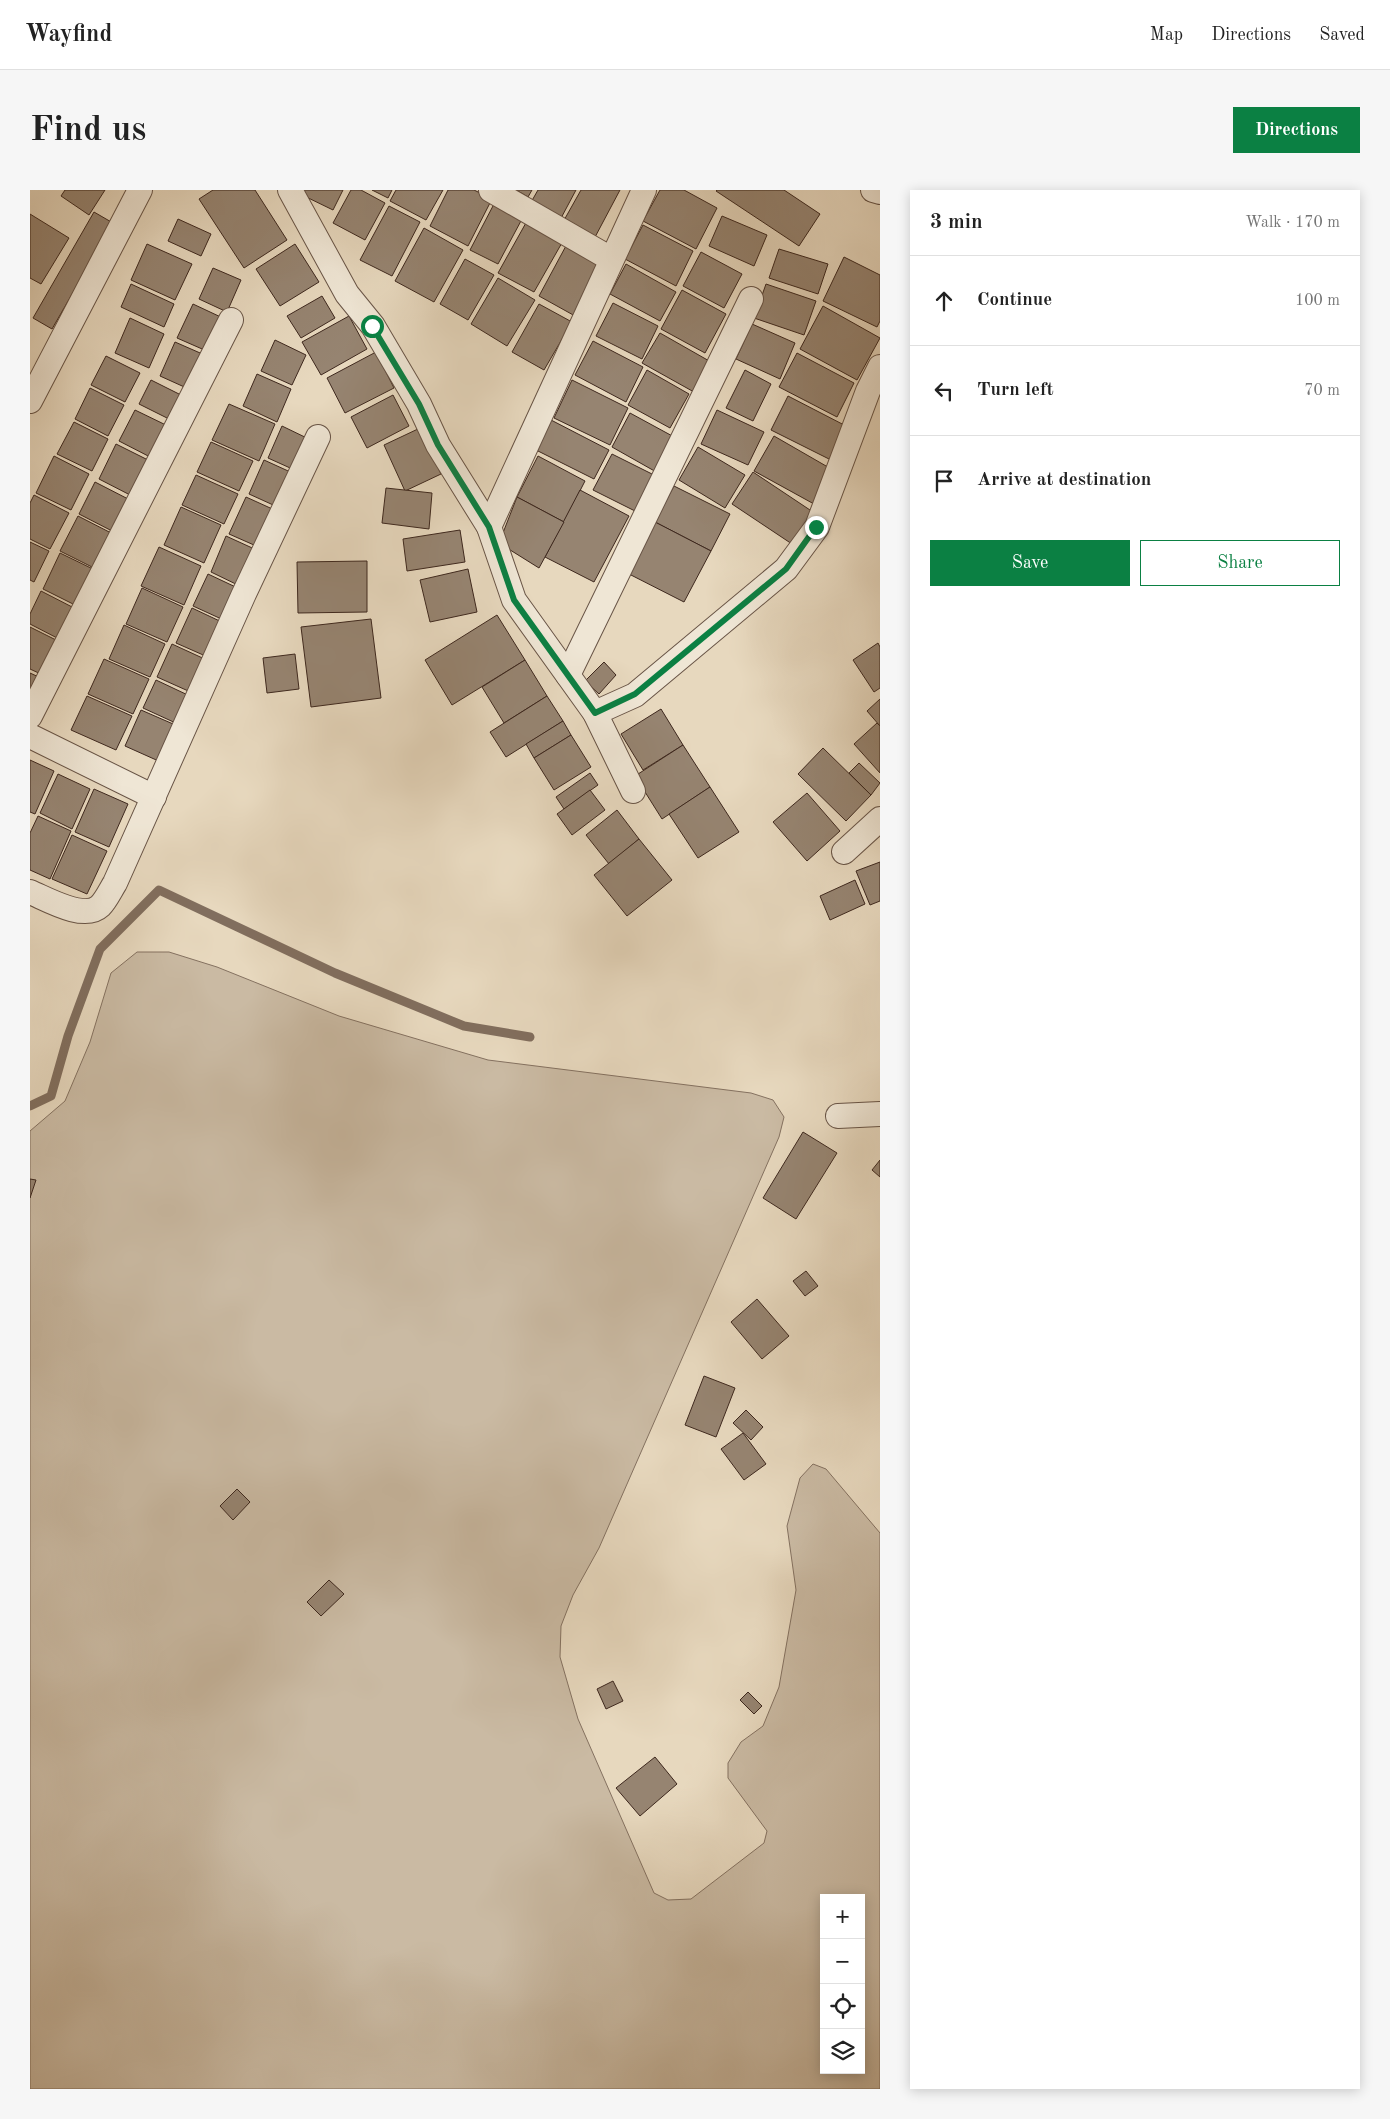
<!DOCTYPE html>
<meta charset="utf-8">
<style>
:root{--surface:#fff;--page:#f6f6f6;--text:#222;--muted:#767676;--line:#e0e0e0;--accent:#0b8043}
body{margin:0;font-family:"Old Standard TT",serif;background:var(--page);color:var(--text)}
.controls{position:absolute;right:15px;bottom:15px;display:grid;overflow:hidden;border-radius:0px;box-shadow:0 2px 12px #0003}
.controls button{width:45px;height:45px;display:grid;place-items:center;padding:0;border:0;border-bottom:1px solid var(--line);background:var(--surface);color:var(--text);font:25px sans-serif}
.stop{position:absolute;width:15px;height:15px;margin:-11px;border:4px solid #0b8043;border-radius:50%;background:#fff}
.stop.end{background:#0b8043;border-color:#fff;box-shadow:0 1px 5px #0008}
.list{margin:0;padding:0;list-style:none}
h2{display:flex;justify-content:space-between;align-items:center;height:65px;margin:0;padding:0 20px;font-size:21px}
h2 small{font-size:16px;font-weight:400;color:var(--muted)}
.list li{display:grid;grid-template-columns:32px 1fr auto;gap:15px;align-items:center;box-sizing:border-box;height:90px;padding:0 20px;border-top:1px solid var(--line)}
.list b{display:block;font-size:19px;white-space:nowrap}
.list em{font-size:16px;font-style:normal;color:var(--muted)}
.actions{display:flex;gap:10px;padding:15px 20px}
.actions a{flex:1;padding:11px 0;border:1px solid var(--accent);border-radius:0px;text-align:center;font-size:18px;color:var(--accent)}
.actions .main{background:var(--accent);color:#fff}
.icon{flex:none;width:28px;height:28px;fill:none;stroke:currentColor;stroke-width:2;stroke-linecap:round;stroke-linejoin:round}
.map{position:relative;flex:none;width:850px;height:1899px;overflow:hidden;border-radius:0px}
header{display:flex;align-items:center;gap:30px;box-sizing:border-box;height:70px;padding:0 25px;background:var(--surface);border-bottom:1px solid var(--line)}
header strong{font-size:24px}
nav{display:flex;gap:28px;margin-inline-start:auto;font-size:18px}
.intro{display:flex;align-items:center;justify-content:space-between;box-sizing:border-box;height:120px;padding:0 30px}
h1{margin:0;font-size:35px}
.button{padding:12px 22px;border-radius:0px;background:var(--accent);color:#fff;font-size:18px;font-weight:700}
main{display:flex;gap:30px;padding:0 30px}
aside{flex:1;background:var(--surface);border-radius:0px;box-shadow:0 2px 12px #0003}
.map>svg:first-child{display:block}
.green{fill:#cabaa3;stroke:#847160;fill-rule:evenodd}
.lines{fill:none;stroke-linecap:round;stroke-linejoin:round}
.stream{stroke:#816e5e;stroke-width:9}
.building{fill:#968471;stroke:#3e281e}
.street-casing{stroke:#685446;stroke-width:26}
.street{stroke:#efe6d5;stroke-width:24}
.route{stroke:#0b8043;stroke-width:6}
</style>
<header>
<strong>Wayfind</strong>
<nav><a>Map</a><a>Directions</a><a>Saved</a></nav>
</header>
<div class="intro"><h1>Find us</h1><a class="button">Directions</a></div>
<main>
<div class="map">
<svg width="850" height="1899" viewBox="0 0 850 1899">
<rect width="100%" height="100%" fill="#e7d8be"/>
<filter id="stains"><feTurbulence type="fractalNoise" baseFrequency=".004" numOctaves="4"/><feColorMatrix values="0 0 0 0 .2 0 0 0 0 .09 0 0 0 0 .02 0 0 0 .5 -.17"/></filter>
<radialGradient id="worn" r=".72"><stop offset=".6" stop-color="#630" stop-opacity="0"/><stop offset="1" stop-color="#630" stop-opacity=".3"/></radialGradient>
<!-- green -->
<path class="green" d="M 107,762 L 139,762 L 187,777 L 309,826 L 458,870 L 721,903 L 743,910 L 754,927 L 749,947 L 569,1358 L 543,1405 L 531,1436 L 530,1467 L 548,1529 L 624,1703 L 638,1710 L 661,1709 L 734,1653 L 737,1641 L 698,1588 L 698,1573 L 711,1552 L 733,1536 L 749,1497 L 766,1400 L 757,1336 L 770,1288 L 783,1274 L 796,1279 L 850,1343 L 850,1899 L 0,1899 L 0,941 L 35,911 L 60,852 L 81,783 ZM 794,1708 L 831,1708 L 831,1880 L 794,1880 Z"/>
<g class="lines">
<!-- stream -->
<path class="stream" d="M 0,916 L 21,906 L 38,846 L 70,759 L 129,700 L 305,783 L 434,836 L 500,847"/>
</g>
<!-- building -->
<g class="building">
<path d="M 35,0 L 75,0 L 59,25 L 31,6 Z"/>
<path d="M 183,0 L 225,0 L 257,50 L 214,78 L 169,9 Z"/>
<path d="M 267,0 L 313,0 L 303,20 L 266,2 Z"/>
<path d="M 321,0 L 331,0 L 355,13 L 335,50 L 303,33 Z"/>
<path d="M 342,0 L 362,0 L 358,8 Z"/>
<path d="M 366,0 L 413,0 L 396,30 L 360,11 Z"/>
<path d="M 418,0 L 444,0 L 462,9 L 438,56 L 400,36 Z"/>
<path d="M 486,0 L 502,0 L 498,7 Z"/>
<path d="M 508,0 L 546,0 L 530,30 L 500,14 Z"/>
<path d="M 551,0 L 590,0 L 564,49 L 533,32 Z"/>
<path d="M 630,0 L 654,0 L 687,18 L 666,59 L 613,31 Z"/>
<path d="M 687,0 L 754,0 L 790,24 L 769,56 L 686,1 Z"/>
<path d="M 464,14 L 492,29 L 468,74 L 440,60 Z"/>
<path d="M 359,16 L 390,32 L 362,86 L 330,70 Z"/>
<path d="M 64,22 L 83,33 L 22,139 L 3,128 Z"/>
<path d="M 0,24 L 39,48 L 11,94 L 0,88 Z"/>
<path d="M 692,26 L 737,45 L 724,76 L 679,56 Z"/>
<path d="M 148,29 L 181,44 L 171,66 L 138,51 Z"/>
<path d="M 497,31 L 533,51 L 504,102 L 468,83 Z"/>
<path d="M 613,35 L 663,61 L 646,96 L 595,69 Z"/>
<path d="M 394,38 L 433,60 L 404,112 L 365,91 Z"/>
<path d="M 117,54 L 162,74 L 145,110 L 101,90 Z"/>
<path d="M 265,54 L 289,92 L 250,116 L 226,79 Z"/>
<path d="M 537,54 L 572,74 L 545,126 L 509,106 Z"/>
<path d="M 749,59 L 798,74 L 788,104 L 739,88 Z"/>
<path d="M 671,62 L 712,84 L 694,118 L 653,96 Z"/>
<path d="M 814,67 L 850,85 L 850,131 L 847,137 L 793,111 Z"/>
<path d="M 435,69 L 464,85 L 438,130 L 410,114 Z"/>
<path d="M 596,74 L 646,102 L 630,131 L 580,104 Z"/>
<path d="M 183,78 L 211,90 L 197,122 L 169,109 Z"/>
<path d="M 468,88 L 505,110 L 477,156 L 441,134 Z"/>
<path d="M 101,94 L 144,114 L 134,137 L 91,117 Z"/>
<path d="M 736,94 L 786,111 L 774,145 L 724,128 Z"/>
<path d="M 652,100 L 696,124 L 675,163 L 631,139 Z"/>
<path d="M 292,106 L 305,128 L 271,148 L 257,126 Z"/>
<path d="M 583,113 L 628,136 L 612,169 L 566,146 Z"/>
<path d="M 163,114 L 195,129 L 179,162 L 147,148 Z"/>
<path d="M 509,114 L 542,132 L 514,180 L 482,162 Z"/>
<path d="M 793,116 L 850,148 L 827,190 L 770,159 Z"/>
<path d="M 319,126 L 337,159 L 291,185 L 272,152 Z"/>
<path d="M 100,128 L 134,144 L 119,178 L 85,163 Z"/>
<path d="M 722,134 L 765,153 L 750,189 L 706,169 Z"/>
<path d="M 630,143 L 681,172 L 664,202 L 612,173 Z"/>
<path d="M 245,150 L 276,165 L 262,195 L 231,181 Z"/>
<path d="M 563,151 L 613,177 L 596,212 L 545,185 Z"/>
<path d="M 145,152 L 177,166 L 161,200 L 130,186 Z"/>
<path d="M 346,162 L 364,198 L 315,223 L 297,188 Z"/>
<path d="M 767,163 L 824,193 L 807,227 L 749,197 Z"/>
<path d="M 76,166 L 110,183 L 95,212 L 61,195 Z"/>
<path d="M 617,180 L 659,204 L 640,238 L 598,215 Z"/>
<path d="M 715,180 L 741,194 L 723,231 L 696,218 Z"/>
<path d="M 227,184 L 261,199 L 247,232 L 213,216 Z"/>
<path d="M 121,190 L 155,207 L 143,231 L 109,214 Z"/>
<path d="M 542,190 L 598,218 L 580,255 L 524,228 Z"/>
<path d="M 60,198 L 94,215 L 78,246 L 45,229 Z"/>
<path d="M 363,205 L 379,236 L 337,258 L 321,227 Z"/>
<path d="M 758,206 L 818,237 L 801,270 L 741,240 Z"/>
<path d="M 199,214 L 245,234 L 229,271 L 182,250 Z"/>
<path d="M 105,220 L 140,237 L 124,269 L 89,251 Z"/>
<path d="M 687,220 L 734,242 L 718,275 L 671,254 Z"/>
<path d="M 600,223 L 646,248 L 628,283 L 582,257 Z"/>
<path d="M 521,230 L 579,260 L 564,289 L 506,260 Z"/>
<path d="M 44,232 L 78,249 L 62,281 L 27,264 Z"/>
<path d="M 252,236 L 283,251 L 269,282 L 238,268 Z"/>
<path d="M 390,238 L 411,284 L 375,301 L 354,255 Z"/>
<path d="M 744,246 L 803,280 L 784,314 L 724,281 Z"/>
<path d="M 181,252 L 223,271 L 209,301 L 167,282 Z"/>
<path d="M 86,254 L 122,272 L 104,307 L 69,289 Z"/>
<path d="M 668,257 L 715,285 L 695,318 L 649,290 Z"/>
<path d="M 582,264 L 628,287 L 609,323 L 563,300 Z"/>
<path d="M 24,266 L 59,284 L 41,320 L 6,303 Z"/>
<path d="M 508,266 L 555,291 L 534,332 L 487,307 Z"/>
<path d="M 234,270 L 267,285 L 252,319 L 219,304 Z"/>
<path d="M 723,282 L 783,322 L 762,354 L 702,314 Z"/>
<path d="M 166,285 L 208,304 L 194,334 L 152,315 Z"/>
<path d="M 65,292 L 102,311 L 86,343 L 49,324 Z"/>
<path d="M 644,296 L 700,324 L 681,361 L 625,332 Z"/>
<path d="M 356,298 L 402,303 L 399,339 L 352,333 Z"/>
<path d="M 550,300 L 599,326 L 564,392 L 515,367 Z"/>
<path d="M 4,305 L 39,323 L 20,359 L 0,349 L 0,313 Z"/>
<path d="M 216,307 L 249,322 L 233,359 L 199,344 Z"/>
<path d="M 487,307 L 534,332 L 509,378 L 469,353 Z"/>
<path d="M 151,317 L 191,335 L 174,373 L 134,355 Z"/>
<path d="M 48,326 L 85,345 L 68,380 L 30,361 Z"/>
<path d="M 625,332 L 681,361 L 654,412 L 599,384 Z"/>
<path d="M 430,340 L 435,372 L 377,381 L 373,349 Z"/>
<path d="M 196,346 L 231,362 L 214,398 L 181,382 Z"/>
<path d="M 0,352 L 19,361 L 4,392 L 0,390 Z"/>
<path d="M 129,357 L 171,376 L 154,415 L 111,396 Z"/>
<path d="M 30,363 L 67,381 L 49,417 L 13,399 Z"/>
<path d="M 337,371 L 337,422 L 268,423 L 267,372 Z"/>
<path d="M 438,379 L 447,422 L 400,432 L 390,390 Z"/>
<path d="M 178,384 L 212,400 L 198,432 L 163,416 Z"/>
<path d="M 112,398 L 153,417 L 137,452 L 96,434 Z"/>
<path d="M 11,401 L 46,419 L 31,450 L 0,434 L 0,424 Z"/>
<path d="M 162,418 L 196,434 L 180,468 L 146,453 Z"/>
<path d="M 467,425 L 495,470 L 422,515 L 395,470 Z"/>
<path d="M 341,429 L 351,508 L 281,517 L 271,437 Z"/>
<path d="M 94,435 L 135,454 L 120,487 L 79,469 Z"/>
<path d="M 0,437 L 30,452 L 13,485 L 0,479 Z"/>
<path d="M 848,453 L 850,457 L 850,498 L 844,502 L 823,470 Z"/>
<path d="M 142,454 L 179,471 L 165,504 L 127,487 Z"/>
<path d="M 265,464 L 269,499 L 237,503 L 233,468 Z"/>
<path d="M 74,469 L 119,489 L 103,524 L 58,504 Z"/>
<path d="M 495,470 L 517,506 L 474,533 L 452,497 Z"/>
<path d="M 574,472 L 586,485 L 569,504 L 555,491 Z"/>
<path d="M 0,483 L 11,488 L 0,511 Z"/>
<path d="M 126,490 L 162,507 L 150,535 L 113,518 Z"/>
<path d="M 57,506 L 102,526 L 86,560 L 41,540 Z"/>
<path d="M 517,506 L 533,531 L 476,567 L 460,542 Z"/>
<path d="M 850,509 L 850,536 L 837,521 Z"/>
<path d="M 631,519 L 653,555 L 613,580 L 591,544 Z"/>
<path d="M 111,520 L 150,537 L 133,573 L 95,556 Z"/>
<path d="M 533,531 L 541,545 L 504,568 L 496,554 Z"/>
<path d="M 847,533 L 850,536 L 850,583 L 824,554 Z"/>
<path d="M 541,545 L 561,577 L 524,600 L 504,568 Z"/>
<path d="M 653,555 L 680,597 L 632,629 L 605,586 Z"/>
<path d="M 793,558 L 841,605 L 816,631 L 768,584 Z"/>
<path d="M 0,570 L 24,581 L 5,624 L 0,622 Z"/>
<path d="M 829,573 L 850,593 L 841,605 L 819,583 Z"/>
<path d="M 560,583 L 568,595 L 534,619 L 526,607 Z"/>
<path d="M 28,584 L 60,599 L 42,639 L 10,623 Z"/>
<path d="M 680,597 L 709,642 L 668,668 L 639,624 Z"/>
<path d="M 64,599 L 98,614 L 79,657 L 45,642 Z"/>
<path d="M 560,600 L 575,620 L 542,645 L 527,624 Z"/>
<path d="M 777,603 L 810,641 L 777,671 L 743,632 Z"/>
<path d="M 587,620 L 609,649 L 579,674 L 556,645 Z"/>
<path d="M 8,626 L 41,641 L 20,689 L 0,680 L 0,643 Z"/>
<path d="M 42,645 L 77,661 L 57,704 L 22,689 Z"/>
<path d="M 609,649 L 642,690 L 597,726 L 564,685 Z"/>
<path d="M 850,672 L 850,711 L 840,715 L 826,681 Z"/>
<path d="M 825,690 L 835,714 L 800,730 L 790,706 Z"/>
<path d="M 773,942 L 807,963 L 766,1029 L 733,1008 Z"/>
<path d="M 850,970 L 850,987 L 842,980 Z"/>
<path d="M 0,989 L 6,990 L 0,1008 Z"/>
<path d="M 776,1081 L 788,1096 L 775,1106 L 763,1091 Z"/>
<path d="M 727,1109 L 759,1146 L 732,1169 L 701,1132 Z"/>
<path d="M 674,1186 L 705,1198 L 686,1247 L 655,1235 Z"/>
<path d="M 716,1220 L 733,1237 L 721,1250 L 703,1233 Z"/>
<path d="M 713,1243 L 736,1274 L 714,1290 L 691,1259 Z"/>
<path d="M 207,1299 L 220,1312 L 203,1330 L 190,1316 Z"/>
<path d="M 299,1390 L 314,1404 L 291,1426 L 277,1412 Z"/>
<path d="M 583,1491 L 593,1511 L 576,1519 L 567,1499 Z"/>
<path d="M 718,1502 L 732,1516 L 724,1524 L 710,1510 Z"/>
<path d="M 625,1567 L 647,1594 L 610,1626 L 586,1598 Z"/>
</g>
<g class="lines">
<!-- street casing -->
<g class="street-casing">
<g id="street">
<path d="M 260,0 L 317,104 L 343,136 L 389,214 L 408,255 L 459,337 L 484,410 L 565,523 L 603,601"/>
<path d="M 461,0 L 581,69"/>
<path d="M 843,0 L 850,2"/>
<path d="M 0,211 L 110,0"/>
<path d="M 459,337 L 614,0"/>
<path d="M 538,485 L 721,109"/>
<path d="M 565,523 L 605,505 L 756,379 L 787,337 L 838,201 L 850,177"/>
<path d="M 0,526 L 201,130"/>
<path d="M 0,546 L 124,607"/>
<path d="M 814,662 L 850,629"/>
<path d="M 0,702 C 17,709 54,731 70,716 C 76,710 80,701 85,693 L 213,406 L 288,247"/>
<path d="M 808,926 L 850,924"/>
</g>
</g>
<!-- street -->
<use href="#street" class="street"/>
</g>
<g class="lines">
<!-- route -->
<path class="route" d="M 342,136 L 389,214 L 408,255 L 459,337 L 484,410 L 565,523 L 605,504 L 756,379 L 786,337"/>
</g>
<rect width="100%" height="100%" filter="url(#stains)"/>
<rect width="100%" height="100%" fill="url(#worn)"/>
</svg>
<div class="controls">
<button>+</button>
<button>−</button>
<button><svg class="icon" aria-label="locate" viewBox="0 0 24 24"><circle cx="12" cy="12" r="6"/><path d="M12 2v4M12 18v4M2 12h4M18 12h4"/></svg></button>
<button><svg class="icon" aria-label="layers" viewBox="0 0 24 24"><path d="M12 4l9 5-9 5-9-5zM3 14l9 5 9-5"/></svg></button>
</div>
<div class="stop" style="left:342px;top:136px"></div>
<div class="stop end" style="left:786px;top:337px"></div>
</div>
<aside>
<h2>3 min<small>Walk · 170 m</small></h2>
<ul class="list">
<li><svg class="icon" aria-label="ahead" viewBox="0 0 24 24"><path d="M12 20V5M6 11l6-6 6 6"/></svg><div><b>Continue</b></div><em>100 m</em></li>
<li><svg class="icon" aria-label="left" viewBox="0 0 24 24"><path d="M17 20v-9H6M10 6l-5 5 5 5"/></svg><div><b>Turn left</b></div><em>70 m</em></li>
<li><svg class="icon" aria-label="arrive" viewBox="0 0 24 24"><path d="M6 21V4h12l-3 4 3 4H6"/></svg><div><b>Arrive at destination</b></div></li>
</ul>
<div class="actions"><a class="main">Save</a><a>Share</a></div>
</aside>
</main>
